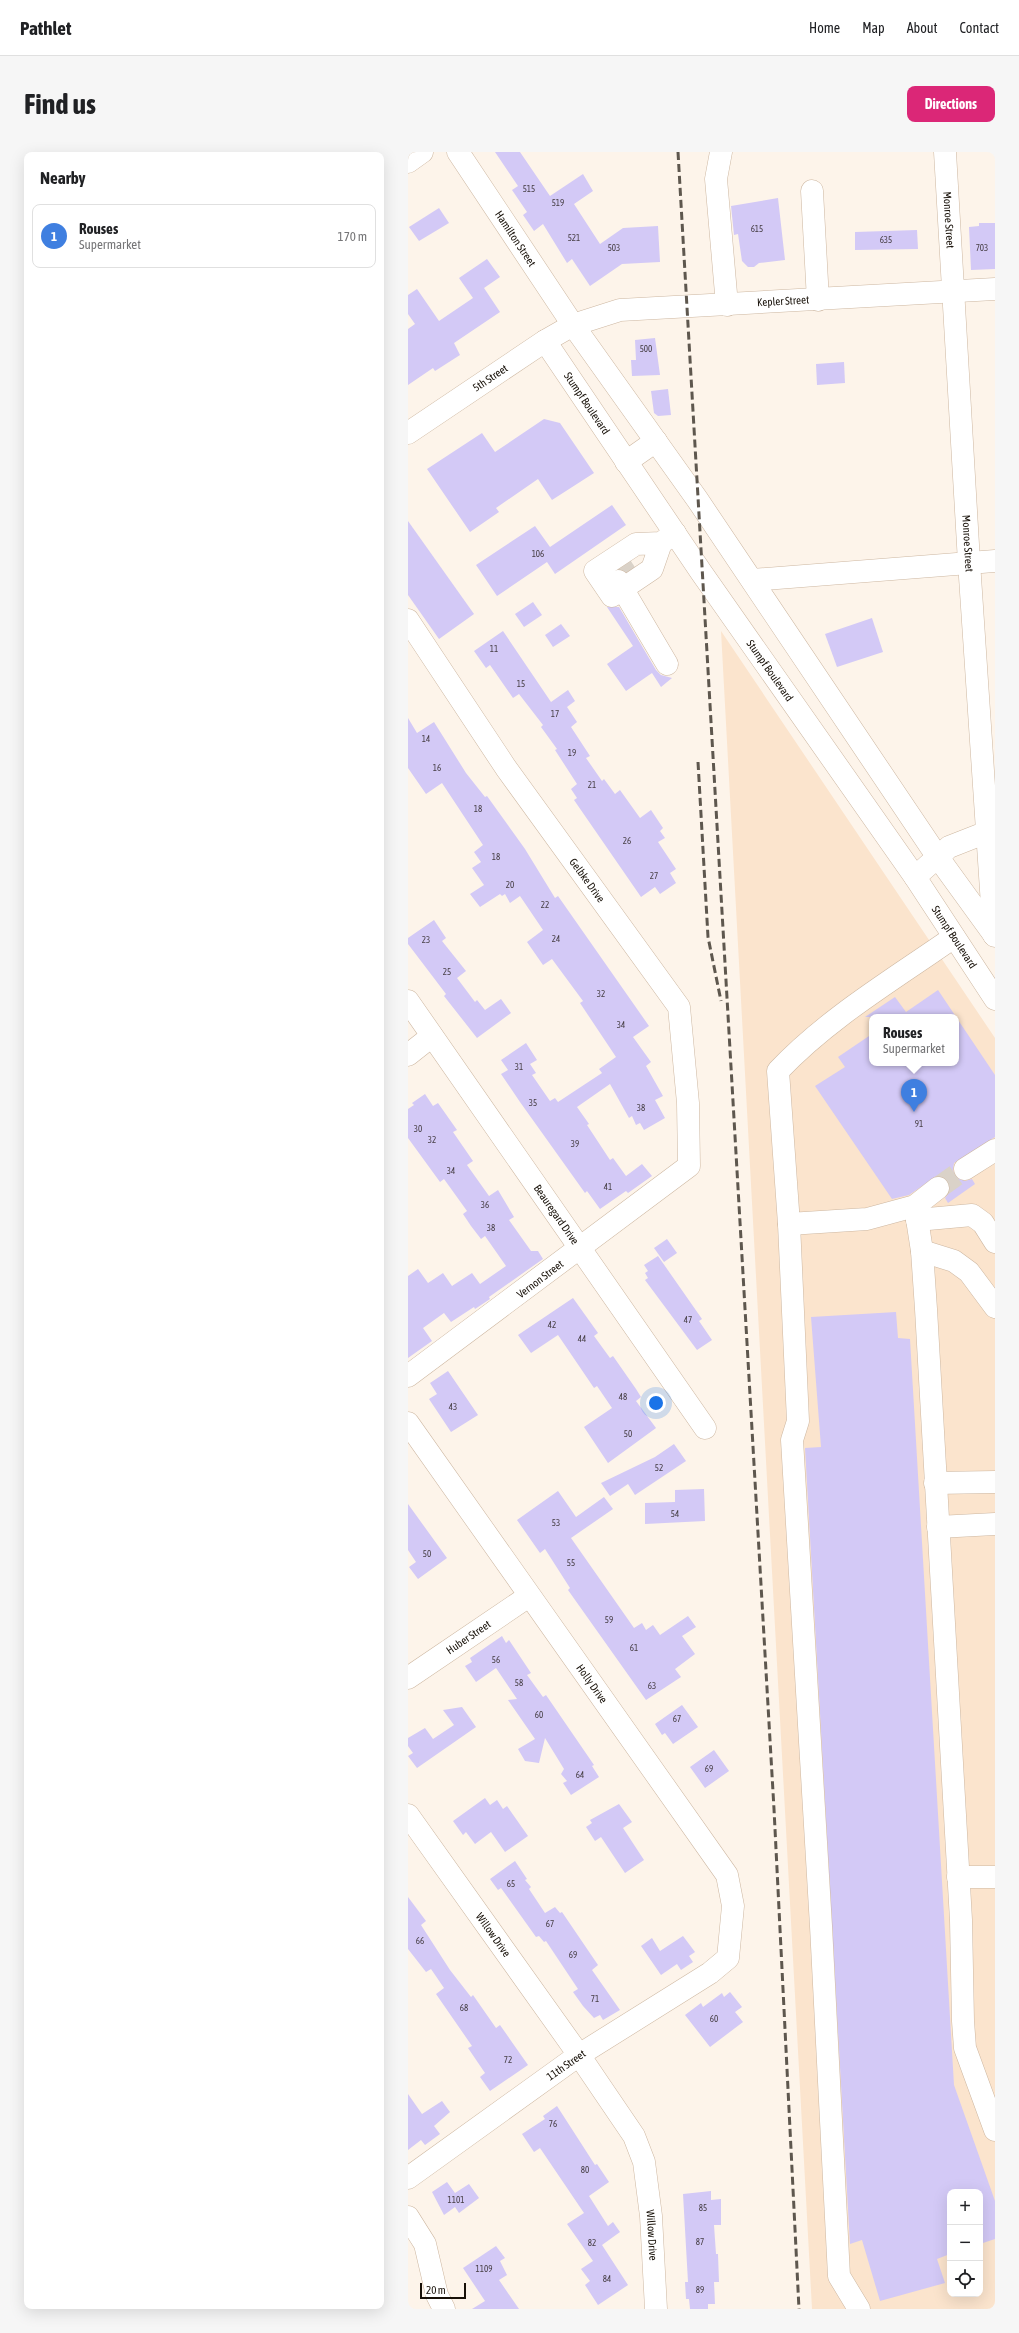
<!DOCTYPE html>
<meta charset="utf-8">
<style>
:root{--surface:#fff;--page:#f6f6f6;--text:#202124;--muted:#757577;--line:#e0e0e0;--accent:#db2777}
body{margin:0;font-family:"Asap Condensed",sans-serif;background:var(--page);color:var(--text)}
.controls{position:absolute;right:12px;bottom:12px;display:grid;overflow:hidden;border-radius:8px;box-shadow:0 4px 16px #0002}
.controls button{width:36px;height:36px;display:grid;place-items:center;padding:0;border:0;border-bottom:1px solid var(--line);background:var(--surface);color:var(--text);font:20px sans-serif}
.scale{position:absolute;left:12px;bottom:10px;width:46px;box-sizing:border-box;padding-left:4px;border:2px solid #171008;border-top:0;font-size:11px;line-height:14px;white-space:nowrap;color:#171008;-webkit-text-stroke:3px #fff;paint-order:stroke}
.you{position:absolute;left:248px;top:1251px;width:14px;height:14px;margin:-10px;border:3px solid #fff;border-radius:50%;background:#1a73e8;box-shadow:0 0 0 6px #1a73e833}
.badge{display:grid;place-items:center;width:26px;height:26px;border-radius:50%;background:var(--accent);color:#fff;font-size:13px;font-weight:700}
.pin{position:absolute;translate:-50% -33px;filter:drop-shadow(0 1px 2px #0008)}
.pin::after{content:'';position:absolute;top:21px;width:14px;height:12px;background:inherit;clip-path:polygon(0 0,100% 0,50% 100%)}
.popup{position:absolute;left:461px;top:862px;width:90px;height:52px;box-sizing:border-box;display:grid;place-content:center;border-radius:8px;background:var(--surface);filter:drop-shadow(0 1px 3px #0005);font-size:13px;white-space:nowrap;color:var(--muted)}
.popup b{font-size:15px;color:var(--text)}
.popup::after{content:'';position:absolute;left:50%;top:100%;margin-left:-8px;border:8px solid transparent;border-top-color:var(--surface)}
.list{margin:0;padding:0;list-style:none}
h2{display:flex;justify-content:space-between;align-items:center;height:52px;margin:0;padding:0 16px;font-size:17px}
h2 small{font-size:13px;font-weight:400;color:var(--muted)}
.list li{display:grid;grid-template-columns:26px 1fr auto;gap:12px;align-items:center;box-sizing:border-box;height:64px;margin:0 8px 8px;padding:0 8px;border:1px solid var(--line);border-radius:8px}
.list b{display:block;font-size:15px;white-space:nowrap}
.list p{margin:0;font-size:13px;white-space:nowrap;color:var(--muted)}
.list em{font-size:13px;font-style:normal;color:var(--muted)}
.icon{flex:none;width:22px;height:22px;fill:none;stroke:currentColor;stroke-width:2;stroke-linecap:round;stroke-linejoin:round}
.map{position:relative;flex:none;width:587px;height:2157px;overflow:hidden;border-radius:8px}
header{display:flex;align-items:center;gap:24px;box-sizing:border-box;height:56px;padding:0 20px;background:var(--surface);border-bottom:1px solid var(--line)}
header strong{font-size:19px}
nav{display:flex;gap:22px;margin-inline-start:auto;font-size:14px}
.intro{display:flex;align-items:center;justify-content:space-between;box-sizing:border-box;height:96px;padding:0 24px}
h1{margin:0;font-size:28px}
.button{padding:10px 18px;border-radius:8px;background:var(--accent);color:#fff;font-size:14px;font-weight:700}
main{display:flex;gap:24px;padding:0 24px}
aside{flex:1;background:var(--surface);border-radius:8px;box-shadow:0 4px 16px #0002}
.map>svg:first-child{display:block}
.built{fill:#fbe4cd;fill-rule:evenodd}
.building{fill:#d3c9f6}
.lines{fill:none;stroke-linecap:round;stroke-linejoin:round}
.minor-tunnel{stroke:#dad2c8;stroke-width:22;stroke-dasharray:22 11;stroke-linecap:butt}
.minor-casing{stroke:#cdb7a1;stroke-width:23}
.major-casing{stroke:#cdb7a1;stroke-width:23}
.minor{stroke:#fff;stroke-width:22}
.major{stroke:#fff;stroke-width:22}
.rail{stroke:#5e574e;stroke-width:3;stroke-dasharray:8 4;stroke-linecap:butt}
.labels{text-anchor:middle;stroke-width:3;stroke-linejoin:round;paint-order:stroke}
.number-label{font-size:9px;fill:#463e44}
.street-label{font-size:11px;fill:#171008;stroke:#fff}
</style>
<header>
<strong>Pathlet</strong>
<nav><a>Home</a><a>Map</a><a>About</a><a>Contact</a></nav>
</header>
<div class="intro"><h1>Find us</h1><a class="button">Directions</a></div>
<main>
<aside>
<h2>Nearby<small></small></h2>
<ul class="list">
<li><span class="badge" style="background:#3f7fe0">1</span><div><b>Rouses</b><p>Supermarket</p></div><em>170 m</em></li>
</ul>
</aside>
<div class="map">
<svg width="587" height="2157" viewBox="0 0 587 2157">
<rect width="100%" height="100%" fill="#fdf4ea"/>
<!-- built -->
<path class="built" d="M 313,479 L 587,886 L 587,2157 L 404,2157 ZM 464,865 L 548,865 L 548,911 L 464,911 ZM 542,2040 L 572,2040 L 572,2142 L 542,2142 Z"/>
<!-- building -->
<g class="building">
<path d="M 87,0 L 112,0 L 142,44 L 175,22 L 185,39 L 166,52 L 192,92 L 215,76 L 250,74 L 252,110 L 214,112 L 182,134 L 164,107 L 159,111 L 135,72 L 126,79 L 115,63 L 119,60 L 104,38 L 110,34 Z"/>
<path d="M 370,46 L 377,108 L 351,111 L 346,115 L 340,115 L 334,109 L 330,82 L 326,83 L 323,54 Z"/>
<path d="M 31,56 L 41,71 L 11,89 L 1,75 Z"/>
<path d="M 571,71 L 587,71 L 587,117 L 563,118 L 561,75 L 571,74 Z"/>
<path d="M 509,78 L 510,97 L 447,98 L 447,80 Z"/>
<path d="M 79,107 L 92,125 L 76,136 L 92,160 L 46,191 L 52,203 L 27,219 L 25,216 L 0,233 L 0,177 L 7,172 L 0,162 L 0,143 L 9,137 L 31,169 L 65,146 L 51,126 Z"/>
<path d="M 247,186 L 252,223 L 224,224 L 223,208 L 228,208 L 227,188 Z"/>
<path d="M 436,210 L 437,231 L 409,233 L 408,212 Z"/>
<path d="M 260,237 L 263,263 L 250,264 L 246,261 L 243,239 Z"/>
<path d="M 136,267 L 152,271 L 186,321 L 144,348 L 130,327 L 88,356 L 91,360 L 62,380 L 19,317 L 74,281 L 87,300 Z"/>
<path d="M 204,353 L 218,373 L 147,422 L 139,410 L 89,444 L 68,413 L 127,374 L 142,395 Z"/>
<path d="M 0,369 L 66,462 L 31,487 L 0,443 Z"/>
<path d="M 125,450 L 134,463 L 116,475 L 107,462 Z"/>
<path d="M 199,455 L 211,455 L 248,518 L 253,523 L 264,526 L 253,535 L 244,521 L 218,539 L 199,512 L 225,494 Z"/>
<path d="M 464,466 L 475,500 L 429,515 L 417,482 Z"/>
<path d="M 153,472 L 162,484 L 145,495 L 137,483 Z"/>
<path d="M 95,479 L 143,550 L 160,538 L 167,549 L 159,555 L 169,570 L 163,575 L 182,604 L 178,606 L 194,629 L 196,627 L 207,642 L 212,638 L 232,666 L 243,658 L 255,676 L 252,679 L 257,686 L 250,690 L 268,717 L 262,721 L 268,731 L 252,742 L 247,735 L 233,745 L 166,648 L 169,646 L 163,637 L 169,632 L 147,598 L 149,597 L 133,575 L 135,573 L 111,542 L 105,546 L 82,513 L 78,516 L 66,499 Z"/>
<path d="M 0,566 L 9,581 L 26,570 L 58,621 L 77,645 L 79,644 L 117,697 L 147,746 L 150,744 L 241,874 L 225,885 L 243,910 L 238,914 L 255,944 L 247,948 L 257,966 L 236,978 L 232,971 L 228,973 L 224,964 L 221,966 L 202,932 L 169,955 L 181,972 L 179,973 L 202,1008 L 205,1006 L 218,1024 L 234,1012 L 244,1024 L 220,1041 L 218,1039 L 192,1057 L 179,1039 L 177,1041 L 112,950 L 93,922 L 100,918 L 93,908 L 118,891 L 129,908 L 122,912 L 128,921 L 124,923 L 142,949 L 147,946 L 150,950 L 194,921 L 191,917 L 208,905 L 172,851 L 175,849 L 144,807 L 135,813 L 119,790 L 135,778 L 112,744 L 102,751 L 97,742 L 94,744 L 92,742 L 72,755 L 62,742 L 76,733 L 64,716 L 73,710 L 66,700 L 75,693 L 34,631 L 18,642 L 0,616 Z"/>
<path d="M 26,768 L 38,786 L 34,789 L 58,819 L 49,826 L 67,850 L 69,848 L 77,858 L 93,847 L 103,861 L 69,886 L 36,844 L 38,842 L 0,792 L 0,786 Z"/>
<path d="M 530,838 L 587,923 L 587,985 L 546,1011 L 545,1018 L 547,1024 L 557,1029 L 564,1027 L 567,1032 L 540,1051 L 537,1046 L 541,1041 L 542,1034 L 540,1028 L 529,1024 L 501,1043 L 484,1047 L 407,934 L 437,915 L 430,905 L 464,882 L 464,911 L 548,911 L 548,865 L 457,865 L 487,845 L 498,860 Z"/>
<path d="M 17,942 L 25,954 L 30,951 L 49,978 L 45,980 L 65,1009 L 59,1013 L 81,1044 L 90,1038 L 106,1065 L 101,1068 L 123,1099 L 130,1099 L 135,1107 L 81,1145 L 82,1147 L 67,1157 L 66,1155 L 43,1170 L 36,1161 L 15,1176 L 24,1189 L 0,1206 L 0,1124 L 10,1117 L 20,1131 L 35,1121 L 44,1134 L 64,1121 L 72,1132 L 98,1114 L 77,1084 L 73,1087 L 63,1074 L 55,1062 L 59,1059 L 36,1027 L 32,1030 L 0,986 L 0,957 L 6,953 L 4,951 Z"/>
<path d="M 259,1087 L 269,1101 L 256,1110 L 246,1096 Z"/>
<path d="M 250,1104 L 294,1167 L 291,1169 L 304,1188 L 289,1198 L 237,1128 L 240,1126 L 237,1121 L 240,1119 L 236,1113 Z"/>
<path d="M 165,1146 L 190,1181 L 186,1184 L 202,1206 L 205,1204 L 228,1237 L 233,1245 L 228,1249 L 248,1276 L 200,1311 L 176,1275 L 204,1256 L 189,1234 L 186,1236 L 150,1183 L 123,1201 L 110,1183 Z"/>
<path d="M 488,1160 L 490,1186 L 502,1187 L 546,1933 L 587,2049 L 587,2087 L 572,2092 L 572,2040 L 542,2040 L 542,2102 L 529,2107 L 537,2131 L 472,2149 L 454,2088 L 442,2092 L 397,1296 L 413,1295 L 403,1165 Z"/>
<path d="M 40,1219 L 70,1263 L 43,1280 L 21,1247 L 29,1242 L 22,1231 Z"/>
<path d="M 266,1292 L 278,1309 L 227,1343 L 220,1332 L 202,1344 L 193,1331 L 247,1305 Z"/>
<path d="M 296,1337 L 297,1369 L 237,1372 L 237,1351 L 267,1350 L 267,1338 Z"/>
<path d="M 150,1339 L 168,1365 L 196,1345 L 205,1357 L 163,1386 L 226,1476 L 234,1471 L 238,1478 L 245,1473 L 252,1483 L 280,1464 L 288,1475 L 274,1484 L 287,1502 L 267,1517 L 273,1525 L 238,1548 L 160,1438 L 162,1436 L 137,1397 L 132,1401 L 109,1368 Z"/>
<path d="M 0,1352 L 39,1406 L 10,1427 L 1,1415 L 8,1410 L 0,1398 Z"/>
<path d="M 94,1484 L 98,1491 L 101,1488 L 123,1521 L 119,1523 L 135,1545 L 138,1543 L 186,1613 L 184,1614 L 191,1625 L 163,1643 L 155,1631 L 159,1629 L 153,1622 L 156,1617 L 137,1586 L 131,1611 L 117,1609 L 110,1597 L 127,1587 L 100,1548 L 109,1547 L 88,1516 L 68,1530 L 57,1514 L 64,1510 L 62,1506 Z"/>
<path d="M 274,1553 L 290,1575 L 265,1592 L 257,1581 L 254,1583 L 247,1572 Z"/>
<path d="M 54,1555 L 68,1575 L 9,1616 L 0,1604 L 5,1601 L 0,1594 L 0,1586 L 17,1576 L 25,1587 L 46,1573 L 35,1558 Z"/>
<path d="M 306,1598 L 321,1619 L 297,1636 L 282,1615 Z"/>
<path d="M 77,1646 L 82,1653 L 89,1648 L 95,1657 L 99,1654 L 120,1684 L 97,1700 L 83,1680 L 67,1692 L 58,1680 L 55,1683 L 45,1669 Z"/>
<path d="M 211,1652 L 224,1670 L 215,1676 L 236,1708 L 217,1721 L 193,1685 L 187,1689 L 178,1675 L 184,1671 L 182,1668 Z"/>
<path d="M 107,1709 L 119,1727 L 117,1728 L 123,1735 L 121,1737 L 137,1761 L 147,1755 L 152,1761 L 154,1760 L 190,1813 L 184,1818 L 212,1858 L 195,1868 L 192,1863 L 186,1866 L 175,1854 L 165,1840 L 170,1837 L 138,1789 L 136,1790 L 131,1784 L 128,1785 L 93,1736 L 90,1738 L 82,1727 Z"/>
<path d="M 0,1745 L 18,1769 L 13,1773 L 42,1818 L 63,1845 L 65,1843 L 88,1876 L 92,1873 L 120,1913 L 82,1939 L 72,1925 L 77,1921 L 60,1896 L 64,1894 L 28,1842 L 36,1836 L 23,1817 L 18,1820 L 0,1797 Z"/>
<path d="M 275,1784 L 287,1800 L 281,1804 L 285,1810 L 273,1818 L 269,1812 L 253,1823 L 233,1794 L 244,1786 L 252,1799 Z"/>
<path d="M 322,1840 L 334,1855 L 327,1860 L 335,1870 L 302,1895 L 277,1863 L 293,1851 L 295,1855 L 314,1841 L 316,1845 Z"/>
<path d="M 0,1942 L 14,1962 L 34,1949 L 42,1960 L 26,1974 L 32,1982 L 17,1993 L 13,1988 L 0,1998 Z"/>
<path d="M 149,1954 L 187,2013 L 189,2012 L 201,2030 L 181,2044 L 200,2074 L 205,2070 L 212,2080 L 194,2093 L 220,2133 L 190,2153 L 177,2133 L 182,2129 L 173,2117 L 185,2109 L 159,2072 L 176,2061 L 132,1996 L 126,2000 L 114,1982 L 137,1967 L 135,1964 Z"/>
<path d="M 39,2030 L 47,2041 L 61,2032 L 71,2046 L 51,2061 L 47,2055 L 36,2063 L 24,2040 Z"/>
<path d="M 303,2039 L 303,2048 L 313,2047 L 313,2073 L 306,2073 L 308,2102 L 310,2102 L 311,2130 L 306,2130 L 307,2152 L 300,2152 L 300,2157 L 282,2157 L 281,2147 L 278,2147 L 277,2130 L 280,2130 L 275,2042 Z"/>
<path d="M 88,2094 L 97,2106 L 92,2109 L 99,2123 L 91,2128 L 111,2157 L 64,2157 L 77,2149 L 55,2116 Z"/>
</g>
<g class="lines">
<!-- minor-tunnel -->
<g class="minor-tunnel">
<path d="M 213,414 L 219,423"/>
<path d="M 530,1036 L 557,1017"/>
</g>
<!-- minor casing -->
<g class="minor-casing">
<g id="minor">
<path id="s1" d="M 50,0 L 165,173"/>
<path d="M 313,0 L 308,27 L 319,153"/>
<path id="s2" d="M 537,0 L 561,410 L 586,783"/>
<path d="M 0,10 L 14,0"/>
<path d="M 404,39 L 410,148"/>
<path d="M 218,310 L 248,289"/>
<path d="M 253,391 L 228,392 L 187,419 L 204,444 L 244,417 L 253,391 L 267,381"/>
<path d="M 344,428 L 587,409"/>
<path d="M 210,429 L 259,512"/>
<path id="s3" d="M 0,468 L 98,616 L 271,855 L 280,951 L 281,1014 L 0,1224"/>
<path d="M 507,725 L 541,695 L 587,677"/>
<path id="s4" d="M 0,849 L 297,1276"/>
<path d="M 0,903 L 24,884"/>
<path d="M 557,1017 L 587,998"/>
<path d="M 530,1036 L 507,1054 L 459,1067 L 381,1072 L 370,919 C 420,866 486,827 546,785"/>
<path d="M 507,1054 L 514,1099 L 518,1157 L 553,1768 L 555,1869 L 557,1896 L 587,1978"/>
<path d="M 509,1068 L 564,1063 L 575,1071 L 587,1090"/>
<path d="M 381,1072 L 390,1269 L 384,1288 L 413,1774 L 431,2124 L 451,2157"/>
<path d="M 514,1099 L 546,1109 L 561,1120 L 587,1155"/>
<path id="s5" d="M 0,1271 L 319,1723 L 325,1754 L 320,1806 L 302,1821 L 171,1903 L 0,2026"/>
<path d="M 527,1331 L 587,1330"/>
<path d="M 530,1375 L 587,1372"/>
<path id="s6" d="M 0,1526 L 121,1444"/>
<path id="s7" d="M 0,1663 L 171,1903 L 226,1984 L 236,2010 L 243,2064 L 248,2157"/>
<path d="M 550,1725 L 587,1725"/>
<path d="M 0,2065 L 17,2092 L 29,2143 L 36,2157"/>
</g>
</g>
<!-- major casing -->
<g class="major-casing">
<g id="major">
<path d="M 165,173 L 289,347 L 529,704 L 587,784"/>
<path id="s8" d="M 137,189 L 293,420 L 507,725 L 587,847"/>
<path id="s9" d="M 0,281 L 137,189 L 165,173 L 212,158 L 587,137"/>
</g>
</g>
<!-- minor -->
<use href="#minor" class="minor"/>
<!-- major -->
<use href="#major" class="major"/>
<!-- rail -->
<g class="rail">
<path d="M 270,0 L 366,1657 L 391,2157"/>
<path d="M 290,610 L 300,785 L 313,849"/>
</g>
</g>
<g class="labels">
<!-- number labels -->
<g class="number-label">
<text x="121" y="40">515</text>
<text x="150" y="54">519</text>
<text x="349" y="80">615</text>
<text x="166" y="89">521</text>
<text x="478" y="91">635</text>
<text x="206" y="99">503</text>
<text x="574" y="99">703</text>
<text x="238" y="200">500</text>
<text x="130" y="405">106</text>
<text x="86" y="500">11</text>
<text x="113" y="535">15</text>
<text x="147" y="565">17</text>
<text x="18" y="590">14</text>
<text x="164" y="604">19</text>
<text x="29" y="619">16</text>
<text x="184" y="636">21</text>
<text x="70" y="660">18</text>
<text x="219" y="692">26</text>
<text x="88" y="708">18</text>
<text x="246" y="727">27</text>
<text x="102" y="736">20</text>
<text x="137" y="756">22</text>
<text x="148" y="790">24</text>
<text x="18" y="791">23</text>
<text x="39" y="823">25</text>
<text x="193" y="845">32</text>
<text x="213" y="876">34</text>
<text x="111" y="918">31</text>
<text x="125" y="954">35</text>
<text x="233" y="959">38</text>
<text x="511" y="975">91</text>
<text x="10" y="980">30</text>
<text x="24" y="991">32</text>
<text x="167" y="995">39</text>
<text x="43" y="1022">34</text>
<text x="200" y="1038">41</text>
<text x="77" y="1056">36</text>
<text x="83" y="1079">38</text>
<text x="280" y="1171">47</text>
<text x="144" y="1176">42</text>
<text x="174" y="1190">44</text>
<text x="215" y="1248">48</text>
<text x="45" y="1258">43</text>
<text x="220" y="1285">50</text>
<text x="251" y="1319">52</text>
<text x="267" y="1365">54</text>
<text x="148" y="1374">53</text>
<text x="19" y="1405">50</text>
<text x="163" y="1414">55</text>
<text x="201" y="1471">59</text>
<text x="226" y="1499">61</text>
<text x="88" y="1511">56</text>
<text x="111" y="1534">58</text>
<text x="244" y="1537">63</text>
<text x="131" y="1566">60</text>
<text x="269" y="1570">67</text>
<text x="301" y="1620">69</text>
<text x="172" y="1626">64</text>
<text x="103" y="1735">65</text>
<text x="142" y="1775">67</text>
<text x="12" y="1792">66</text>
<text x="165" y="1806">69</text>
<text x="187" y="1850">71</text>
<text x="56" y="1859">68</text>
<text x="306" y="1870">60</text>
<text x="100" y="1911">72</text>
<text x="145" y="1975">76</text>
<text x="177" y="2021">80</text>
<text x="48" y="2051">1101</text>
<text x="295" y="2059">85</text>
<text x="292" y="2093">87</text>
<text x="184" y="2094">82</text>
<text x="76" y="2120">1109</text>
<text x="199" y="2130">84</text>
<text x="292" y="2141">89</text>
</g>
<!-- street labels -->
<g class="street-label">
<text dy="4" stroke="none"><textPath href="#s2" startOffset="68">Monroe Street</textPath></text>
<text dy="4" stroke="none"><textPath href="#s1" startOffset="104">Hamilton Street</textPath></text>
<text dy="4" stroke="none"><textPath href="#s9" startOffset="410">Kepler Street</textPath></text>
<text dy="4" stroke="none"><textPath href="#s9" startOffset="99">5th Street</textPath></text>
<text dy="4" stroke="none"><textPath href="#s8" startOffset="75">Stumpf Boulevard</textPath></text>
<text dy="4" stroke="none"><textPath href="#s2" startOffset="392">Monroe Street</textPath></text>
<text dy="4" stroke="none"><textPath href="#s8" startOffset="399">Stumpf Boulevard</textPath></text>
<text dy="4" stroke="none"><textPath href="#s3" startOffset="316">Gelbke Drive</textPath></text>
<text dy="4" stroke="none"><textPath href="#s8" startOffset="723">Stumpf Boulevard</textPath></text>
<text dy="4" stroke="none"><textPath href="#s4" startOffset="260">Beauregard Drive</textPath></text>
<text transform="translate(132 1127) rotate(-37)" y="4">Vernon Street</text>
<text dy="4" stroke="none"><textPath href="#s6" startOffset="73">Huber Street</textPath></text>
<text dy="4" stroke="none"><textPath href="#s5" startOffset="319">Holly Drive</textPath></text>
<text dy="4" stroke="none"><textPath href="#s7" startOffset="147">Willow Drive</textPath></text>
<text transform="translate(158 1913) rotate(-35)" y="4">11th Street</text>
<text dy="4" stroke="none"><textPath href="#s7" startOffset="494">Willow Drive</textPath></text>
</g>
</g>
</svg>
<div class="controls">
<button>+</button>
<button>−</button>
<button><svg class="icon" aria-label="locate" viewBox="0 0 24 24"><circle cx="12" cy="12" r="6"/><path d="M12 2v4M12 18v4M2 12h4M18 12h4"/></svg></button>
</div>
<div class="scale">20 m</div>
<div class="you"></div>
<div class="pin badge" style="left:506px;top:960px;background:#3f7fe0">1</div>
<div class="popup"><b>Rouses</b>Supermarket</div>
</div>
</main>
